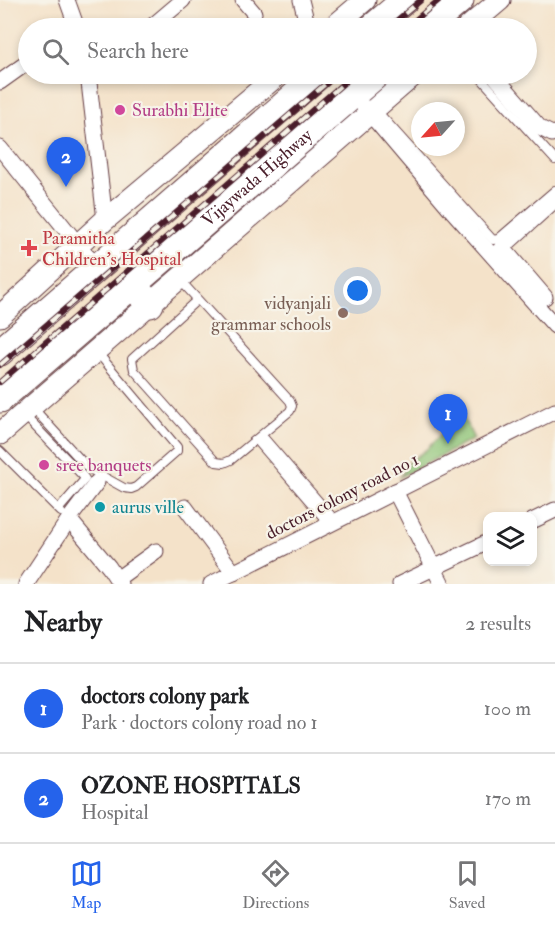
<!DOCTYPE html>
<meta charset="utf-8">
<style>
:root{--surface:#fff;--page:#f6f6f6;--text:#202124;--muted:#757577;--line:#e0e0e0;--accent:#2563eb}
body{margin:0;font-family:"IM FELL Double Pica",serif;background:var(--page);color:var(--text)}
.controls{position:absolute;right:18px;bottom:18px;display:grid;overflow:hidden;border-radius:12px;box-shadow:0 3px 9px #0003}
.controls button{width:54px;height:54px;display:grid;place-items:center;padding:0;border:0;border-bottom:2px solid var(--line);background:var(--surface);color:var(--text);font:30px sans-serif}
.compass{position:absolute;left:411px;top:102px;width:54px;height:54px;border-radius:50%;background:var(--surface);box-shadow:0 3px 9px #0003;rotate:243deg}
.you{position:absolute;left:358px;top:291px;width:21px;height:21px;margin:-15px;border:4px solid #fff;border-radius:50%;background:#1a73e8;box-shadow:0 0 0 9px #1a73e833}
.badge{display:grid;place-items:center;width:39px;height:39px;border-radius:50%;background:var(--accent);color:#fff;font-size:20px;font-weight:700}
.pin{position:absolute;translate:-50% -50px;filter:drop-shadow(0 2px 3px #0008)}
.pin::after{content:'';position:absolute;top:32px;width:21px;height:18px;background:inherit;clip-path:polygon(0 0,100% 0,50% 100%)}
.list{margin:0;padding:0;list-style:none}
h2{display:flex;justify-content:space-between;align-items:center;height:78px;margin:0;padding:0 24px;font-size:26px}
h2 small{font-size:20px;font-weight:400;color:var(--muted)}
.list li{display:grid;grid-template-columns:39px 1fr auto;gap:18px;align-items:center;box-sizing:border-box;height:90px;padding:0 24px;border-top:2px solid var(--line)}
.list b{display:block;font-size:22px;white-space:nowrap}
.list p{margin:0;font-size:20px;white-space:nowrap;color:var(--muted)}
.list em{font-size:20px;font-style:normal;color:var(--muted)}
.icon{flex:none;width:33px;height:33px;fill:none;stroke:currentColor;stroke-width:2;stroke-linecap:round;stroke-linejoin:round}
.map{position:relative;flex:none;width:555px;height:584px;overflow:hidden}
.search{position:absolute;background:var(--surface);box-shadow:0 3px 9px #0003;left:18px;right:18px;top:18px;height:66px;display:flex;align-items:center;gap:15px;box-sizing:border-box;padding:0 21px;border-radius:33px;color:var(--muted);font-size:22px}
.sheet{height:258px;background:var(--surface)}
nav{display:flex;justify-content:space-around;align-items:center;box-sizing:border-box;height:84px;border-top:2px solid var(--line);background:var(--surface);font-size:16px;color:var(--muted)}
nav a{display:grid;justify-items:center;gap:3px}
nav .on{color:var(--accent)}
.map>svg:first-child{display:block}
.green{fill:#8dc476;stroke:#6c7250;stroke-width:1.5}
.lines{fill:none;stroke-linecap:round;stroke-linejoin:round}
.lane-casing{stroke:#643c43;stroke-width:10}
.street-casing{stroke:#643c43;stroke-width:17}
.secondary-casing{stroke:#643c43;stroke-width:23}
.highway-casing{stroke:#643c43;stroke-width:29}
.lane{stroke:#fff;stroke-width:8}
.street{stroke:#fff;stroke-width:15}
.secondary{stroke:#fff;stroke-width:21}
.highway{stroke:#fff;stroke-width:27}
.rail-casing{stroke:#4a1f2b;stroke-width:6}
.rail{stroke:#f7f3e8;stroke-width:4;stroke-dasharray:11;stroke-linecap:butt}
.hotel-dot{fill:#d1479c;stroke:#f7f3e8;stroke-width:2}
.health-dot{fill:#e0444e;stroke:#f7f3e8;stroke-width:2}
.education-dot{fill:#8d6e63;stroke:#f7f3e8;stroke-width:2}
.culture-dot{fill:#0f9aa8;stroke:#f7f3e8;stroke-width:2}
.labels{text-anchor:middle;stroke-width:4.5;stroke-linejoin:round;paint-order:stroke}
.hotel-label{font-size:18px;fill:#b23c85;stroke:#f7f3e8;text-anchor:start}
.street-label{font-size:18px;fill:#4a1f2b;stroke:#f7f3e8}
.health-label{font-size:18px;fill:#be3a42;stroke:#f7f3e8;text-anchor:start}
.education-label{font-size:18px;fill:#785e54;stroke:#f7f3e8;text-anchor:end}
.culture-label{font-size:18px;fill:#0d838f;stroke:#f7f3e8;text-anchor:start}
</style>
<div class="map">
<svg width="555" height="584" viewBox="0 0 555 584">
<rect width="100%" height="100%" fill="#f7f3e8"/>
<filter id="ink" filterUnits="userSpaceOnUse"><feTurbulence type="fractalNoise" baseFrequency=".0167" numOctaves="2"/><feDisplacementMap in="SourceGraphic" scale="12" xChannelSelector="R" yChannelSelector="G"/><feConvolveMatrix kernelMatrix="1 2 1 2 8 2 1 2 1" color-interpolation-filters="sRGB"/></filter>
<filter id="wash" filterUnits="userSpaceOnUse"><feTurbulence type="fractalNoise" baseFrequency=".008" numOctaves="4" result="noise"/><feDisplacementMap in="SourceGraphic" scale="24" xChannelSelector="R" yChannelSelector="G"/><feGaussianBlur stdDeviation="1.35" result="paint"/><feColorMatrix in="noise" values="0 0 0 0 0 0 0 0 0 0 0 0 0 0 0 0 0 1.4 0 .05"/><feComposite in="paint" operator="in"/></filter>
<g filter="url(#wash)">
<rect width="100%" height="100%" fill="#f4e2c9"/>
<!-- green -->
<path class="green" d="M 461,413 L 474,439 L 400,477 L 409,462 L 427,449 Z"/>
</g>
<g filter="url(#ink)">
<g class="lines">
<!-- lane casing -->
<g class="lane-casing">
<g id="lane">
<path d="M 477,74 L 555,160"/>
<path d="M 377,111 L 493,240 L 498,239 L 555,190"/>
<path d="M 180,280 L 290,401 L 292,406 L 290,411 L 231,460 L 224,463 L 216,462 L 134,370 L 132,359 L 197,300"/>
<path d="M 33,408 L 88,468 L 124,488 L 131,489 L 136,487 L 177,451 L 177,447 L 97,352"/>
<path d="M 25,416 L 83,476 L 85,479 L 59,509"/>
<path d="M 0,451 L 61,512"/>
</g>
</g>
<!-- street casing -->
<g class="street-casing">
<g id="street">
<path d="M 67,0 L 77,28"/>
<path d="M 243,0 L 254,13"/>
<path d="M 301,0 L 308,28"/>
<path d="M 150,28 L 183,0"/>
<path d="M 88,74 L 105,220"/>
<path d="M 493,74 L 540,128 L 552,134 L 555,133"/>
<path d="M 0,82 L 28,62"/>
<path d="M 364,107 L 448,206 L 555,326"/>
<path d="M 0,148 L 97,268"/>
<path d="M 503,248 L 545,297"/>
<path d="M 493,256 L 555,200"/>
<path d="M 262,441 L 332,522"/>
<path d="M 395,491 L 442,584"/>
<path d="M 185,507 L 234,573"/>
<path d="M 69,519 L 109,567 L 120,584"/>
<path d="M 532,521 L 555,510"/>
<path d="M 117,579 L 156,551"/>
<path d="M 26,584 L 69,519 L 97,482"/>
<path d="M 211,584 L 555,411"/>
<path d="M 400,584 L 488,542"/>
</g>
</g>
<!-- secondary casing -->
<g class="secondary-casing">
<g id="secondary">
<path d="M 332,28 L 365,0"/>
<path d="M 467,28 L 500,0"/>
<path d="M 0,316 L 105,220 L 279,74"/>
<path d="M 0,434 L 415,74"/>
</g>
</g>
<!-- highway casing -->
<g class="highway-casing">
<g id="highway">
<path d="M 372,28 L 405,0"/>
<path d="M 427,28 L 460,0"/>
<path d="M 131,284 L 150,304"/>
<path d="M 0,352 L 320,74"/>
<path id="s1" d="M 0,399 L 377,74"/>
</g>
</g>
<!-- lane -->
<use href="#lane" class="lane"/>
<!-- street -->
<use href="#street" class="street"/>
<!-- secondary -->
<use href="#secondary" class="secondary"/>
<!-- highway -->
<use href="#highway" class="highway"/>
<!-- rail casing -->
<g class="rail-casing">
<g id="rail">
<path d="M 388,28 L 421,0"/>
<path d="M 406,28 L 439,0"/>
<path d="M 0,365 L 337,74"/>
<path d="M 0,382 L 354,74"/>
</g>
</g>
<!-- rail -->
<use href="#rail" class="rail"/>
</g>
</g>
<!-- markers -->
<g class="hotel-dot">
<circle cx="120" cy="110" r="6"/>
<circle cx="44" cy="465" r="6"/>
</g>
<path class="health-dot" d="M26 239h6v6h6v6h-6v6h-6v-6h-6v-6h6z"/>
<circle class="education-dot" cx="343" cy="313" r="6"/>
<circle class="culture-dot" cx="100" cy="507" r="6"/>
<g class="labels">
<!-- hotel labels -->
<g class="hotel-label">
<text x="132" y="116">Surabhi Elite</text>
<text x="56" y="471">sree banquets</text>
</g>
<!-- street labels -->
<g class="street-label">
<text dy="6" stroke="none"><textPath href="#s1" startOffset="339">Vijaywada Highway</textPath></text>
<text transform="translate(342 496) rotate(-27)" y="6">doctors colony road no 1</text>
</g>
<!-- health labels -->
<g class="health-label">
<text x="42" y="244">Paramitha<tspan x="42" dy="21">Children's Hospital</tspan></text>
</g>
<!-- education labels -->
<g class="education-label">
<text x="331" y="309">vidyanjali<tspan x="331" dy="21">grammar schools</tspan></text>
</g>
<!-- culture labels -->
<g class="culture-label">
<text x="112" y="513">aurus ville</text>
</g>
</g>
</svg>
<div class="controls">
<button><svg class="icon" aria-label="layers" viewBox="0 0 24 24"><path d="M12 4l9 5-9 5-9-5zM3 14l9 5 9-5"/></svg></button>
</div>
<svg class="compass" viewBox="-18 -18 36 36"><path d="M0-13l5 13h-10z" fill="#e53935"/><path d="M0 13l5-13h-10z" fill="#757577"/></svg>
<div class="you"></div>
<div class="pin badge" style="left:448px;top:444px">1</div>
<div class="pin badge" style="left:66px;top:187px">2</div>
<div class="search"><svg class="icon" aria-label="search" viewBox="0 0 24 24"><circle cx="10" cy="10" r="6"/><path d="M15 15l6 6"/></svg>Search here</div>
</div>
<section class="sheet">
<h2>Nearby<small>2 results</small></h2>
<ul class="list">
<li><span class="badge">1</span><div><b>doctors colony park</b><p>Park · doctors colony road no 1</p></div><em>100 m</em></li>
<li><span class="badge">2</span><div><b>OZONE HOSPITALS</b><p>Hospital</p></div><em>170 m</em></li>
</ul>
</section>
<nav>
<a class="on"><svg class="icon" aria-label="map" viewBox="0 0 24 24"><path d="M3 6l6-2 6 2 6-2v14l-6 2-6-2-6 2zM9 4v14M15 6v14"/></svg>Map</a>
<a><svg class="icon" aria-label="directions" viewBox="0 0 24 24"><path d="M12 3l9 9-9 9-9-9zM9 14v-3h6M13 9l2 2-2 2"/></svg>Directions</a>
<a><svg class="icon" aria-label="saved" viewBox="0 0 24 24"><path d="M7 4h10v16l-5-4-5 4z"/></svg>Saved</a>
</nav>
